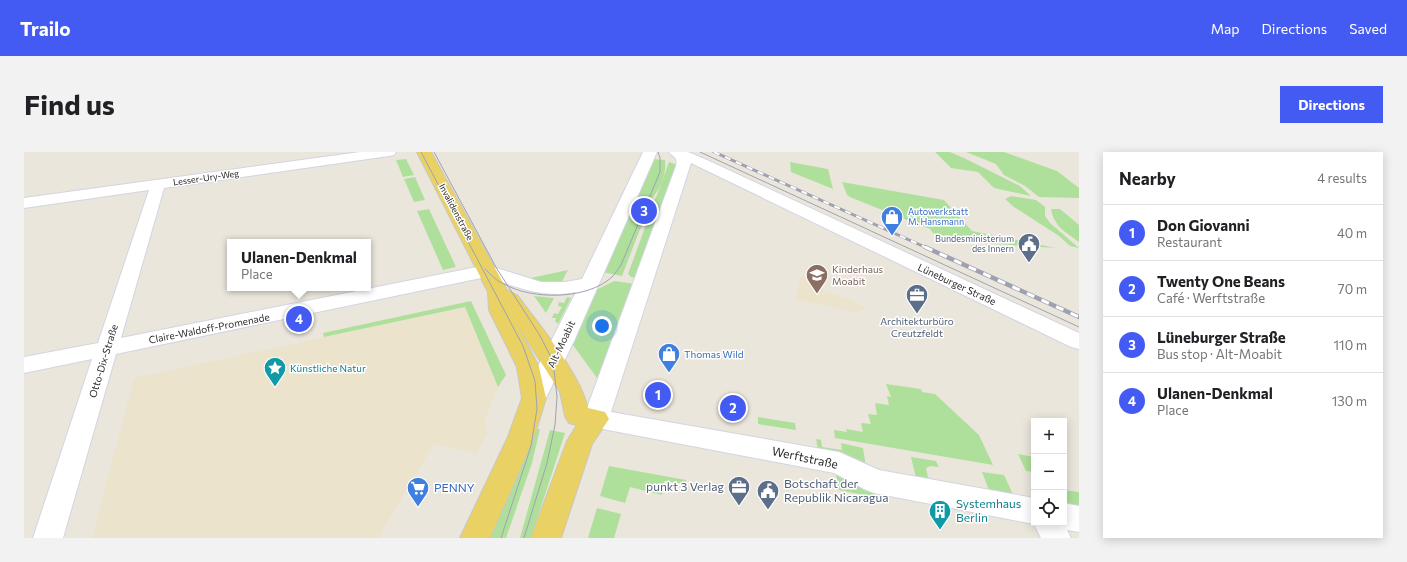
<!DOCTYPE html>
<meta charset="utf-8">
<style>
:root{--surface:#fff;--page:#f2f2f2;--text:#202124;--muted:#757577;--line:#e0e0e0;--accent:#435bf2}
body{margin:0;font-family:Commissioner,sans-serif;background:var(--page);color:var(--text)}
.controls{position:absolute;right:12px;bottom:12px;display:grid;overflow:hidden;border-radius:0px;box-shadow:0 2px 10px #0003}
.controls button{width:36px;height:36px;display:grid;place-items:center;padding:0;border:0;border-bottom:1px solid var(--line);background:var(--surface);color:var(--text);font:20px sans-serif}
.you{position:absolute;left:578px;top:174px;width:14px;height:14px;margin:-10px;border:3px solid #fff;border-radius:50%;background:#1a73e8;box-shadow:0 0 0 6px #1a73e833}
.badge{display:grid;place-items:center;width:26px;height:26px;border-radius:50%;background:var(--accent);color:#fff;font-size:13px;font-weight:700}
.pin{position:absolute;translate:-50% -50%;border:2px solid #fff;box-shadow:0 1px 4px #0006}
.popup{position:absolute;left:203px;top:87px;width:144px;height:52px;box-sizing:border-box;display:grid;place-content:center;border-radius:0px;background:var(--surface);filter:drop-shadow(0 1px 3px #0005);font-size:13px;white-space:nowrap;color:var(--muted)}
.popup b{font-size:15px;color:var(--text)}
.popup::after{content:'';position:absolute;left:50%;top:100%;margin-left:-8px;border:8px solid transparent;border-top-color:var(--surface)}
.list{margin:0;padding:0;list-style:none}
h2{display:flex;justify-content:space-between;align-items:center;height:52px;margin:0;padding:0 16px;font-size:17px}
h2 small{font-size:13px;font-weight:400;color:var(--muted)}
.list li{display:grid;grid-template-columns:26px 1fr auto;gap:12px;align-items:center;box-sizing:border-box;height:56px;padding:0 16px;border-top:1px solid var(--line)}
.list b{display:block;font-size:15px;white-space:nowrap}
.list p{margin:0;font-size:13px;white-space:nowrap;color:var(--muted)}
.list em{font-size:13px;font-style:normal;color:var(--muted)}
.icon{flex:none;width:22px;height:22px;fill:none;stroke:currentColor;stroke-width:2;stroke-linecap:round;stroke-linejoin:round}
.map{position:relative;flex:none;width:1055px;height:386px;overflow:hidden;border-radius:0px}
header{display:flex;align-items:center;gap:24px;box-sizing:border-box;height:56px;padding:0 20px;background:var(--accent);color:#fff}
header strong{font-size:19px}
nav{display:flex;gap:22px;margin-inline-start:auto;font-size:14px}
.intro{display:flex;align-items:center;justify-content:space-between;box-sizing:border-box;height:96px;padding:0 24px}
h1{margin:0;font-size:28px}
.button{padding:10px 18px;border-radius:0px;background:var(--accent);color:#fff;font-size:14px;font-weight:700}
main{display:flex;gap:24px;padding:0 24px}
aside{flex:1;background:var(--surface);border-radius:0px;box-shadow:0 2px 10px #0003}
.map>svg:first-child{display:block}
.education{fill:#ece3cc}
.green{fill:#afe09b}
.lines{fill:none;stroke-linecap:round;stroke-linejoin:round}
.minor-casing{stroke:#d2d4e2;stroke-width:2}
.major-casing{stroke:#c8c8c8;stroke-width:2}
.minor{fill:#fff;fill-rule:evenodd}
.major{fill:#ead163;fill-rule:evenodd}
.tram{stroke:#9fa1b3;stroke-width:1}
.rail-far1-casing{stroke:#9fa1b3;stroke-width:3}
.rail-casing{stroke:#9fa1b3;stroke-width:4.5}
.rail-far1{stroke:#fff;stroke-width:2;stroke-dasharray:6;stroke-linecap:butt}
.rail{stroke:#fff;stroke-width:3;stroke-dasharray:8;stroke-linecap:butt}
.labels{text-anchor:middle;stroke-width:3;stroke-linejoin:round;paint-order:stroke}
.far-street-label{font-size:9px;fill:#2a2a2a;stroke:#fff}
.far-shop-label{font-size:9px;fill:#366cbe;stroke:#fff;text-anchor:start}
.far-service-label{font-size:9px;fill:#4e5e75;stroke:#fff;text-anchor:end}
.education-label{font-size:10px;fill:#785e54;stroke:#fff;text-anchor:start}
.street-label{font-size:10px;fill:#2a2a2a;stroke:#fff}
.service-label{font-size:10px;fill:#4e5e75;stroke:#fff}
.shop-label{font-size:10px;fill:#366cbe;stroke:#fff;text-anchor:start}
.culture-label{font-size:10px;fill:#0d838f;stroke:#fff;text-anchor:start}
.near-street-label{font-size:12px;fill:#2a2a2a;stroke:#fff}
.near-service-label{font-size:12px;fill:#4e5e75;stroke:#fff;text-anchor:start}
.near-shop-label{font-size:12px;fill:#366cbe;stroke:#fff;text-anchor:start}
.near-culture-label{font-size:12px;fill:#0d838f;stroke:#fff;text-anchor:start}
</style>
<header>
<strong>Trailo</strong>
<nav><a>Map</a><a>Directions</a><a>Saved</a></nav>
</header>
<div class="intro"><h1>Find us</h1><a class="button">Directions</a></div>
<main>
<div class="map">
<svg width="1055" height="386" viewBox="0 0 1055 386">
<rect width="100%" height="100%" fill="#ebe6dc"/>
<!-- education -->
<g class="education">
<path d="M 777,124 L 801,139 L 828,148 L 841,156 L 833,161 L 771,147 Z"/>
<path d="M 441,155 L 474,235 L 460,269 L 464,280 L 453,302 L 410,292 L 354,386 L 68,386 L 110,226 Z"/>
</g>
<!-- green -->
<g class="green">
<path d="M 911,0 L 926,0 L 940,6 L 996,34 L 1007,44 L 970,36 L 954,20 L 927,16 Z"/>
<path d="M 942,0 L 980,0 L 1033,19 L 1055,36 L 1055,46 L 1015,45 L 1001,34 L 980,23 L 972,12 Z"/>
<path d="M 382,7 L 390,23 L 379,25 L 372,8 Z"/>
<path d="M 628,7 L 641,8 C 643,20 636,38 628,46 L 598,124 L 578,120 Z"/>
<path d="M 645,10 L 654,13 L 614,126 L 607,125 L 604,122 Z"/>
<path d="M 766,10 L 804,17 L 809,37 L 767,20 Z"/>
<path d="M 391,25 L 401,48 L 390,50 L 380,27 Z"/>
<path d="M 818,30 L 920,48 L 948,79 L 1032,96 L 929,89 L 909,81 L 906,77 L 828,46 L 823,43 Z"/>
<path d="M 987,44 L 1012,48 L 1021,55 L 1021,64 L 1026,71 L 1055,96 L 1046,94 L 1035,84 L 990,55 L 981,47 Z"/>
<path d="M 405,57 L 432,115 L 419,118 L 393,59 Z"/>
<path d="M 1027,57 L 1036,57 L 1055,73 L 1055,90 C 1042,80 1030,75 1027,57 Z"/>
<path d="M 544,118 L 536,133 L 497,128 Z"/>
<path d="M 590,129 L 612,132 L 576,230 L 546,189 L 568,140 Z"/>
<path d="M 510,144 L 530,146 L 522,161 Z"/>
<path d="M 543,145 L 547,146 L 534,172 L 531,169 L 532,166 L 528,166 L 530,161 L 534,162 L 538,155 L 534,154 L 535,150 L 540,151 Z"/>
<path d="M 447,149 L 482,223 L 474,235 L 441,155 L 300,185 L 299,181 Z"/>
<path d="M 862,232 L 897,237 L 898,240 L 911,242 L 955,283 L 969,313 L 811,286 L 810,278 L 823,280 L 822,277 L 839,280 L 837,271 L 847,272 L 844,262 L 853,263 L 851,251 L 865,253 L 863,244 L 867,245 Z"/>
<path d="M 734,265 L 771,271 L 772,278 L 734,272 Z"/>
<path d="M 508,277 L 516,277 L 508,311 L 482,386 L 460,386 Z"/>
<path d="M 526,278 L 541,281 L 507,386 L 496,386 Z"/>
<path d="M 792,287 L 797,288 L 798,295 L 818,298 L 817,291 L 839,296 L 842,315 L 794,298 Z"/>
<path d="M 994,302 L 1010,305 L 1010,320 L 1002,319 Z"/>
<path d="M 887,305 L 912,309 L 915,315 L 907,314 L 902,316 L 904,325 L 909,329 L 892,326 Z"/>
<path d="M 585,314 L 662,328 L 662,332 L 640,329 L 638,343 L 606,335 L 601,351 L 576,344 Z"/>
<path d="M 811,318 L 823,320 L 863,344 L 863,348 L 815,338 Z"/>
<path d="M 958,320 L 980,323 L 992,349 L 968,346 Z"/>
<path d="M 1040,338 L 1055,340 L 1055,360 L 1040,357 Z"/>
<path d="M 573,356 L 597,362 L 590,386 L 564,386 Z"/>
</g>
<g class="lines">
<!-- minor casing -->
<g class="minor-casing">
<g id="minor">
<path d="M 336,0 L 372,0 L 370,3 L 365,4 L 140,36 L 97,186 L 463,113 L 517,130 L 541,130 L 558,127 L 619,0 L 633,0 L 550,189 L 519,252 L 510,255 L 501,252 L 498,246 L 552,140 C 518,147 494,135 462,125 L 92,202 L 39,386 L 9,386 L 68,207 L 0,221 L 0,205 L 74,191 L 125,38 L 0,56 L 0,46 Z"/>
<path d="M 645,0 L 664,0 L 683,8 L 1055,181 L 1055,197 L 1047,195 L 667,11 L 587,260 L 815,300 L 855,318 L 1010,346 L 1010,371 L 1040,371 L 1040,351 L 1055,354 L 1055,380 L 1043,378 L 1047,386 L 1017,386 L 1010,372 L 850,341 L 840,337 L 810,321 L 563,274 L 559,267 L 652,14 C 654,5 650,6 645,0 Z"/>
</g>
</g>
<!-- major casing -->
<g class="major-casing">
<path id="major" d="M 393,0 L 407,0 L 483,138 L 494,144 C 517,176 554,218 564,256 L 581,260 L 585,267 L 568,292 L 537,386 L 507,386 L 543,289 L 553,273 L 545,271 L 541,264 L 536,240 L 492,171 L 515,215 L 522,246 L 510,285 L 466,386 L 436,386 L 484,285 L 498,246 L 493,215 L 465,158 L 464,140 Z"/>
</g>
<!-- minor -->
<use href="#minor" class="minor"/>
<!-- major -->
<use href="#major" class="major"/>
<!-- tram -->
<g class="tram">
<path d="M 397,0 L 499,194 L 511,229 L 513,257 L 507,294 L 477,386"/>
<path d="M 410,0 L 473,117 L 515,182 L 529,209 L 533,245 L 531,273 L 523,311 L 500,386"/>
<path d="M 676,0 L 1055,175"/>
<path d="M 461,117 C 467,123 473,129 480,132 C 508,148 563,148 588,125 C 591,122 594,117 597,113 L 636,20 L 636,6 L 634,0"/>
</g>
<!-- rail-far1 casing -->
<g class="rail-far1-casing">
<path id="rail-far1" d="M 690,0 L 903,96"/>
</g>
<!-- rail casing -->
<g class="rail-casing">
<path id="rail" d="M 901,95 L 1055,165"/>
</g>
<!-- rail-far1 -->
<use href="#rail-far1" class="rail-far1"/>
<!-- rail -->
<use href="#rail" class="rail"/>
</g>
<!-- icons -->
<defs>
<g id="shop-pin" transform="scale(1.15)"><path d="M0 17L-7.5 6A9.5 9.5 0 1 1 7.5 6Z" fill="#3f7fe0" stroke="#fff"/><path d="M-5-2.5h2.3a2.7 3.5 0 0 1 5.4 0H5L5.5 6h-11ZM-1.5-2.5h3a1.5 2.3 0 0 0-3 0Z" fill="#fff"/></g>
<g id="civic-pin" transform="scale(1.15)"><path d="M0 17L-7.5 6A9.5 9.5 0 1 1 7.5 6Z" fill="#5c6f8a" stroke="#fff"/><path d="M-.6-6.5H3V-4.5H.6V-3L4-1V1h2V6H-6V1h2V-1L-.6-3ZM-1.2 2.5V6h2.4V2.5Z" fill="#fff"/></g>
<g id="school-pin" transform="scale(1.15)"><path d="M0 17L-7.5 6A9.5 9.5 0 1 1 7.5 6Z" fill="#8d6e63" stroke="#fff"/><path d="M0-5L7-2L0 1L-7-2ZM-4 1L0 2.5L4 1V4Q0 6-4 4Z" fill="#fff"/></g>
<g id="office-pin" transform="scale(1.15)"><path d="M0 17L-7.5 6A9.5 9.5 0 1 1 7.5 6Z" fill="#5c6f8a" stroke="#fff"/><path d="M-6-3h4V-5.5h4V-3h4V5H-6ZM-1-4.5V-3h2v-1.5ZM-6 0V1H6V0Z" fill="#fff"/></g>
<g id="sight-pin" transform="scale(1.15)"><path d="M0 17L-7.5 6A9.5 9.5 0 1 1 7.5 6Z" fill="#0f9aa8" stroke="#fff"/><path d="M0-6L1.8-2.2L6-1.7L2.9 1.2L3.7 5.4L0 3.3L-3.7 5.4L-2.9 1.2L-6-1.7L-1.8-2.2Z" fill="#fff"/></g>
<g id="supermarket-pin" transform="scale(1.15)"><path d="M0 17L-7.5 6A9.5 9.5 0 1 1 7.5 6Z" fill="#3f7fe0" stroke="#fff"/><path d="M-6-5.5h2.5l.6 2H6L4.5 2H-2.5L-4.4-4H-6ZM-1.5 3.2a1.3 1.3 0 1 0 .1 0ZM3 3.2a1.3 1.3 0 1 0 .1 0Z" fill="#fff"/></g>
<g id="building-pin" transform="scale(1.15)"><path d="M0 17L-7.5 6A9.5 9.5 0 1 1 7.5 6Z" fill="#0f9aa8" stroke="#fff"/><path d="M-4-6H4V6H1V3H-1V6H-4ZM-2.5-4.3h1.7v1.8h-1.7ZM.8-4.3h1.7v1.8H.8ZM-2.5-1h1.7V.8h-1.7ZM.8-1h1.7V.8H.8Z" fill="#fff"/></g>
</defs>
<g fill-rule="evenodd">
<use href="#shop-pin" x="868" y="65"/>
<use href="#civic-pin" x="1005" y="92"/>
<use href="#school-pin" x="793" y="123"/>
<use href="#office-pin" x="893" y="143"/>
<use href="#shop-pin" x="645" y="202"/>
<use href="#sight-pin" x="251" y="216"/>
<use href="#office-pin" x="715" y="335"/>
<use href="#supermarket-pin" x="394" y="336"/>
<use href="#civic-pin" x="744" y="339"/>
<use href="#building-pin" x="916" y="359"/>
</g>
<g class="labels">
<!-- far-street labels -->
<g class="far-street-label">
<text transform="translate(182 26) rotate(-8)" y="3">Lesser-Ury-Weg</text>
<text transform="translate(432 60) rotate(62)" y="3">Invalidenstraße</text>
</g>
<!-- far-shop labels -->
<g class="far-shop-label">
<text x="884" y="63">Autowerkstatt<tspan x="884" dy="10">M. Hansmann</tspan></text>
</g>
<!-- far-service labels -->
<g class="far-service-label">
<text x="990" y="90">Bundesministerium<tspan x="990" dy="10">des Innern</tspan></text>
</g>
<!-- education labels -->
<g class="education-label">
<text x="808" y="121">Kinderhaus<tspan x="808" dy="12">Moabit</tspan></text>
</g>
<!-- street labels -->
<g class="street-label">
<text transform="translate(933 132) rotate(25)" y="4">Lüneburger Straße</text>
<text transform="translate(185 176) rotate(-11)" y="4">Claire-Waldoff-Promenade</text>
<text transform="translate(537 192) rotate(-65)" y="4">Alt-Moabit</text>
<text transform="translate(79 209) rotate(-73)" y="4">Otto-Dix-Straße</text>
</g>
<!-- service labels -->
<g class="service-label">
<text x="893" y="173">Architekturbüro<tspan x="893" dy="12">Creutzfeldt</tspan></text>
</g>
<!-- shop labels -->
<g class="shop-label">
<text x="660" y="206">Thomas Wild</text>
</g>
<!-- culture labels -->
<g class="culture-label">
<text x="266" y="220">Künstliche Natur</text>
</g>
<!-- near-street labels -->
<g class="near-street-label">
<text transform="translate(781 306) rotate(12)" y="4">Werftstraße</text>
</g>
<!-- near-service labels -->
<g class="near-service-label">
<text x="760" y="336">Botschaft der<tspan x="760" dy="14">Republik Nicaragua</tspan></text>
<text x="700" y="339" text-anchor="end">punkt 3 Verlag</text>
</g>
<!-- near-shop labels -->
<g class="near-shop-label">
<text x="410" y="340">PENNY</text>
</g>
<!-- near-culture labels -->
<g class="near-culture-label">
<text x="932" y="356">Systemhaus<tspan x="932" dy="14">Berlin</tspan></text>
</g>
</g>
</svg>
<div class="controls">
<button>+</button>
<button>−</button>
<button><svg class="icon" aria-label="locate" viewBox="0 0 24 24"><circle cx="12" cy="12" r="6"/><path d="M12 2v4M12 18v4M2 12h4M18 12h4"/></svg></button>
</div>
<div class="you"></div>
<div class="pin badge" style="left:634px;top:243px">1</div>
<div class="pin badge" style="left:709px;top:256px">2</div>
<div class="pin badge" style="left:620px;top:59px">3</div>
<div class="pin badge" style="left:275px;top:167px">4</div>
<div class="popup"><b>Ulanen-Denkmal</b>Place</div>
</div>
<aside>
<h2>Nearby<small>4 results</small></h2>
<ul class="list">
<li><span class="badge">1</span><div><b>Don Giovanni</b><p>Restaurant</p></div><em>40 m</em></li>
<li><span class="badge">2</span><div><b>Twenty One Beans</b><p>Café · Werftstraße</p></div><em>70 m</em></li>
<li><span class="badge">3</span><div><b>Lüneburger Straße</b><p>Bus stop · Alt-Moabit</p></div><em>110 m</em></li>
<li><span class="badge">4</span><div><b>Ulanen-Denkmal</b><p>Place</p></div><em>130 m</em></li>
</ul>
</aside>
</main>
